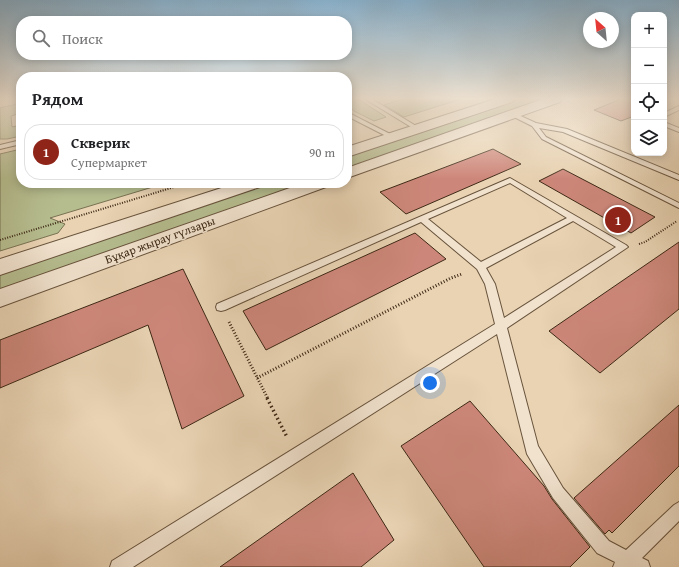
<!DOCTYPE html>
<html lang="ru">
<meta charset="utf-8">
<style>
:root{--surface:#fff;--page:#f2f2f2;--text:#202124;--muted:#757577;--line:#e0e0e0;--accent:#8f2418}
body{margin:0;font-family:"Gentium Book Plus",serif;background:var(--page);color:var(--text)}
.controls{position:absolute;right:12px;top:12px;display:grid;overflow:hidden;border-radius:8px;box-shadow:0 2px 10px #0003}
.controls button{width:36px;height:36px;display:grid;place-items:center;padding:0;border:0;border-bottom:1px solid var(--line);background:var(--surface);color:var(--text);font:20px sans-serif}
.compass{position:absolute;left:583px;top:12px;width:36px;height:36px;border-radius:50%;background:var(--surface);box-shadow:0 2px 10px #0003;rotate:333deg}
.you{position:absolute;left:430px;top:383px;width:14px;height:14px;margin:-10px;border:3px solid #fff;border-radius:50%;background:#1a73e8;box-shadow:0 0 0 6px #1a73e833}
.badge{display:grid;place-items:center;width:26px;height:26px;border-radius:50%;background:var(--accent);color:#fff;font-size:13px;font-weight:700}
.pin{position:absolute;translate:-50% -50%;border:2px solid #fff;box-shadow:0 1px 4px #0006}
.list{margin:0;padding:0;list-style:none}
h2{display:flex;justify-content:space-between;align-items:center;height:52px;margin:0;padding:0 16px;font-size:17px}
h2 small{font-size:13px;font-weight:400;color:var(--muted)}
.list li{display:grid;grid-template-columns:26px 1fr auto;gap:12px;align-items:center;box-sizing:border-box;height:56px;margin:0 8px 8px;padding:0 8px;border:1px solid var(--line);border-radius:16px}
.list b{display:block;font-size:15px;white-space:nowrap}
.list p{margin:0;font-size:13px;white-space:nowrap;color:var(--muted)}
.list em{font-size:13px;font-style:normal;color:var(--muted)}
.icon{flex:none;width:22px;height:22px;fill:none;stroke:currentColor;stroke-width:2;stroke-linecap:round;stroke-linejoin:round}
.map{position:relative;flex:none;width:679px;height:567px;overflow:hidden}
.search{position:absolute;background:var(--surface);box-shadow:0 2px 10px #0003;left:16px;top:16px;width:336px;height:44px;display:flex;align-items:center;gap:10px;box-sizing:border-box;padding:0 14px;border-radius:16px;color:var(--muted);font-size:15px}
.panel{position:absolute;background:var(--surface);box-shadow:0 2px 10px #0003;left:16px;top:72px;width:336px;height:116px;border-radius:16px}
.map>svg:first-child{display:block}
.green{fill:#b5bc8e;stroke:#797252}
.building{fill:#cd877a;stroke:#3d2815}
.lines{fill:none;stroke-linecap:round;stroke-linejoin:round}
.service-casing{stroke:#68533c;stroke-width:2}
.tertiary-casing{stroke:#68533c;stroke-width:2}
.path-far2{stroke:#3d2815;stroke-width:2;stroke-dasharray:1 1.5;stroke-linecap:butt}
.path-far1{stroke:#3d2815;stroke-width:3;stroke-dasharray:1 2;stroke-linecap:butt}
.path{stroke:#3d2815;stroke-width:3.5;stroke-dasharray:1.5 3;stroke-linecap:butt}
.service{fill:#f1e2ce;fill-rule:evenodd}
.tertiary{fill:#f1e2ce;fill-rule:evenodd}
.labels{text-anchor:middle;stroke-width:3;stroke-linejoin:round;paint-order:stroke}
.street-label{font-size:12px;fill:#3d2815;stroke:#f1e2ce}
</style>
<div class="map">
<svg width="679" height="567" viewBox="0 0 679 567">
<rect width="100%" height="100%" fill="#e9d3b3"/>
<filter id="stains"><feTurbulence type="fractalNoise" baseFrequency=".005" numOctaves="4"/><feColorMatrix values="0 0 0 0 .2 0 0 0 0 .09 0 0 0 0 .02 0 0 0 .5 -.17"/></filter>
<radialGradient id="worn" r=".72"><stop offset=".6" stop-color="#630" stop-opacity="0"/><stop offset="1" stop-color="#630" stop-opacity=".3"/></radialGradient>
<!-- green -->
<g class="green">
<path d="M 347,99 L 358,99 L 386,117 L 374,121 L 354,111 L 347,104 Z"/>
<path d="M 403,99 L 461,99 L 404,117 L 384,105 Z"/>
<path d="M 520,99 L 545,99 L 347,168 L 347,157 Z"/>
<path d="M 21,103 L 21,113 L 11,116 L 12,127 L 21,125 L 21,136 L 7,139 L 0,139 L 0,108 Z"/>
<path d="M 21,149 L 21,183 L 166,183 L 50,218 L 65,224 L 58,233 L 0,251 L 0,154 Z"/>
<path d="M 271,183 L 305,183 L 0,289 L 0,274 Z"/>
</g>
<!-- building -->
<g class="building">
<path d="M 621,99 L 634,99 L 634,116 L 621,121 L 594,110 Z"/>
<path d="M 493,149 L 521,164 L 406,214 L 380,192 Z"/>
<path d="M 563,169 L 655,217 L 631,233 L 539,181 Z"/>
<path d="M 415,233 L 446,259 L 266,350 L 243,311 Z"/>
<path d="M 679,242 L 679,309 L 600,373 L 549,331 Z"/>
<path d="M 183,269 L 244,396 L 182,429 L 148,325 L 0,388 L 0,340 Z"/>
<path d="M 470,401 L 544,486 L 552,499 L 590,547 L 570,567 L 484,567 L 401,446 Z"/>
<path d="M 679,405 L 679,466 L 612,533 L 609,530 L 605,534 L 574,498 Z"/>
<path d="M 353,473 L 394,540 L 361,567 L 220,567 Z"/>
</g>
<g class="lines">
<!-- service casing -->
<g class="service-casing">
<g id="service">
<path d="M 365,99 L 372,99 L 421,129 L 416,130 Z"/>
<path d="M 679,106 L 679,110 L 664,117 L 664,113 Z"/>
<path d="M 347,112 L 394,136 L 395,137 L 390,138 L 347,116 Z"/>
<path d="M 510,113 L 514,113 L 536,123 L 567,129 L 679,175 L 679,180 L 563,132 L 539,128 L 546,137 L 679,203 L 679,208 L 542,139 L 532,126 L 510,115 Z"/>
<path d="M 664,122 L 679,128 L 679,132 L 664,126 Z"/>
<path d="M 21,140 L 21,144 L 0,149 L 0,145 Z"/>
<path d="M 510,178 L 626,245 L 628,247 L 507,328 L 538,446 L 563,488 L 609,541 L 626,550 L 674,505 L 679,502 L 679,521 L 642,558 L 648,561 L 650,567 L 613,567 L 615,562 L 597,553 L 553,498 L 527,454 L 497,334 L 133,567 L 110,567 L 112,561 L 495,324 L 485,284 L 477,269 L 421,222 L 225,310 L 221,311 L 217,310 L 216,307 L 217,304 ZM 510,183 L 567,218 L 481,262 L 428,219 ZM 573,221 L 616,247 L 504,318 L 495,284 L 486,268 Z"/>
</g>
</g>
<!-- tertiary casing -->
<g class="tertiary-casing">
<g id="tertiary">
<path d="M 495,99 L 514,99 L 512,102 L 347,157 L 347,147 Z"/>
<path d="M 543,99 L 562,99 L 560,102 L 347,178 L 347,168 Z"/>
<path d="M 237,183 L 262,183 L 260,187 L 0,275 L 0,259 Z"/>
<path d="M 304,183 L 328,183 L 326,187 L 0,307 L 0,289 Z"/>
</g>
</g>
<!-- path-far2 -->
<g class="path-far2">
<path d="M 0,240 L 181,185"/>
<path d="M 639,244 L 645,242 L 677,221"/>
</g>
<!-- path-far1 -->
<g class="path-far1">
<path d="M 229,322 L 268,399"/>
<path d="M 257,378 L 451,278 L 462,274"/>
</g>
<!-- path -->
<path class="path" d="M 267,398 L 287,437"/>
<!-- service -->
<use href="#service" class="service"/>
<!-- tertiary -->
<use href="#tertiary" class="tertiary"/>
</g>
<!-- sky -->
<linearGradient id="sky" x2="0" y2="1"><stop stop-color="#89b5d4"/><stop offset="0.55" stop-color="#f5ebdd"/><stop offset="1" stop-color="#f5ebdd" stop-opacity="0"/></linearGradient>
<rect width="679" height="179" fill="url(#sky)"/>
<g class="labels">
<!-- street labels -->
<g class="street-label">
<text transform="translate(160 240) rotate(-20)" y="4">Бұқар жырау гүлзары</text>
</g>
</g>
<rect width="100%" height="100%" filter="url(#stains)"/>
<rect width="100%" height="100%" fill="url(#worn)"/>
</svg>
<div class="controls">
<button>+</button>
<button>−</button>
<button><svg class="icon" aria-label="locate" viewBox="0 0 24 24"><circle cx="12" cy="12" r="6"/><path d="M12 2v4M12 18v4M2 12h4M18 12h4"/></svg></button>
<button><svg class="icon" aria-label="layers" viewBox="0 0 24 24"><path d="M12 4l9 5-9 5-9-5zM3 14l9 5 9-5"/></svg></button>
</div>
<svg class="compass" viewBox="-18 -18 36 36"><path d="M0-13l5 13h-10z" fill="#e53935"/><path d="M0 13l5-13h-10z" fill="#757577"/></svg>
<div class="you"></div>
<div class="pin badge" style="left:618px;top:220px">1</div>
<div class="search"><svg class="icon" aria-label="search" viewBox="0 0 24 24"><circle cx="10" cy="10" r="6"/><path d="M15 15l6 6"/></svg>Поиск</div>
<section class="panel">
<h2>Рядом<small></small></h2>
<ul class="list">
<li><span class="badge">1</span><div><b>Скверик</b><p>Супермаркет</p></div><em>90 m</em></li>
</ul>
</section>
</div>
